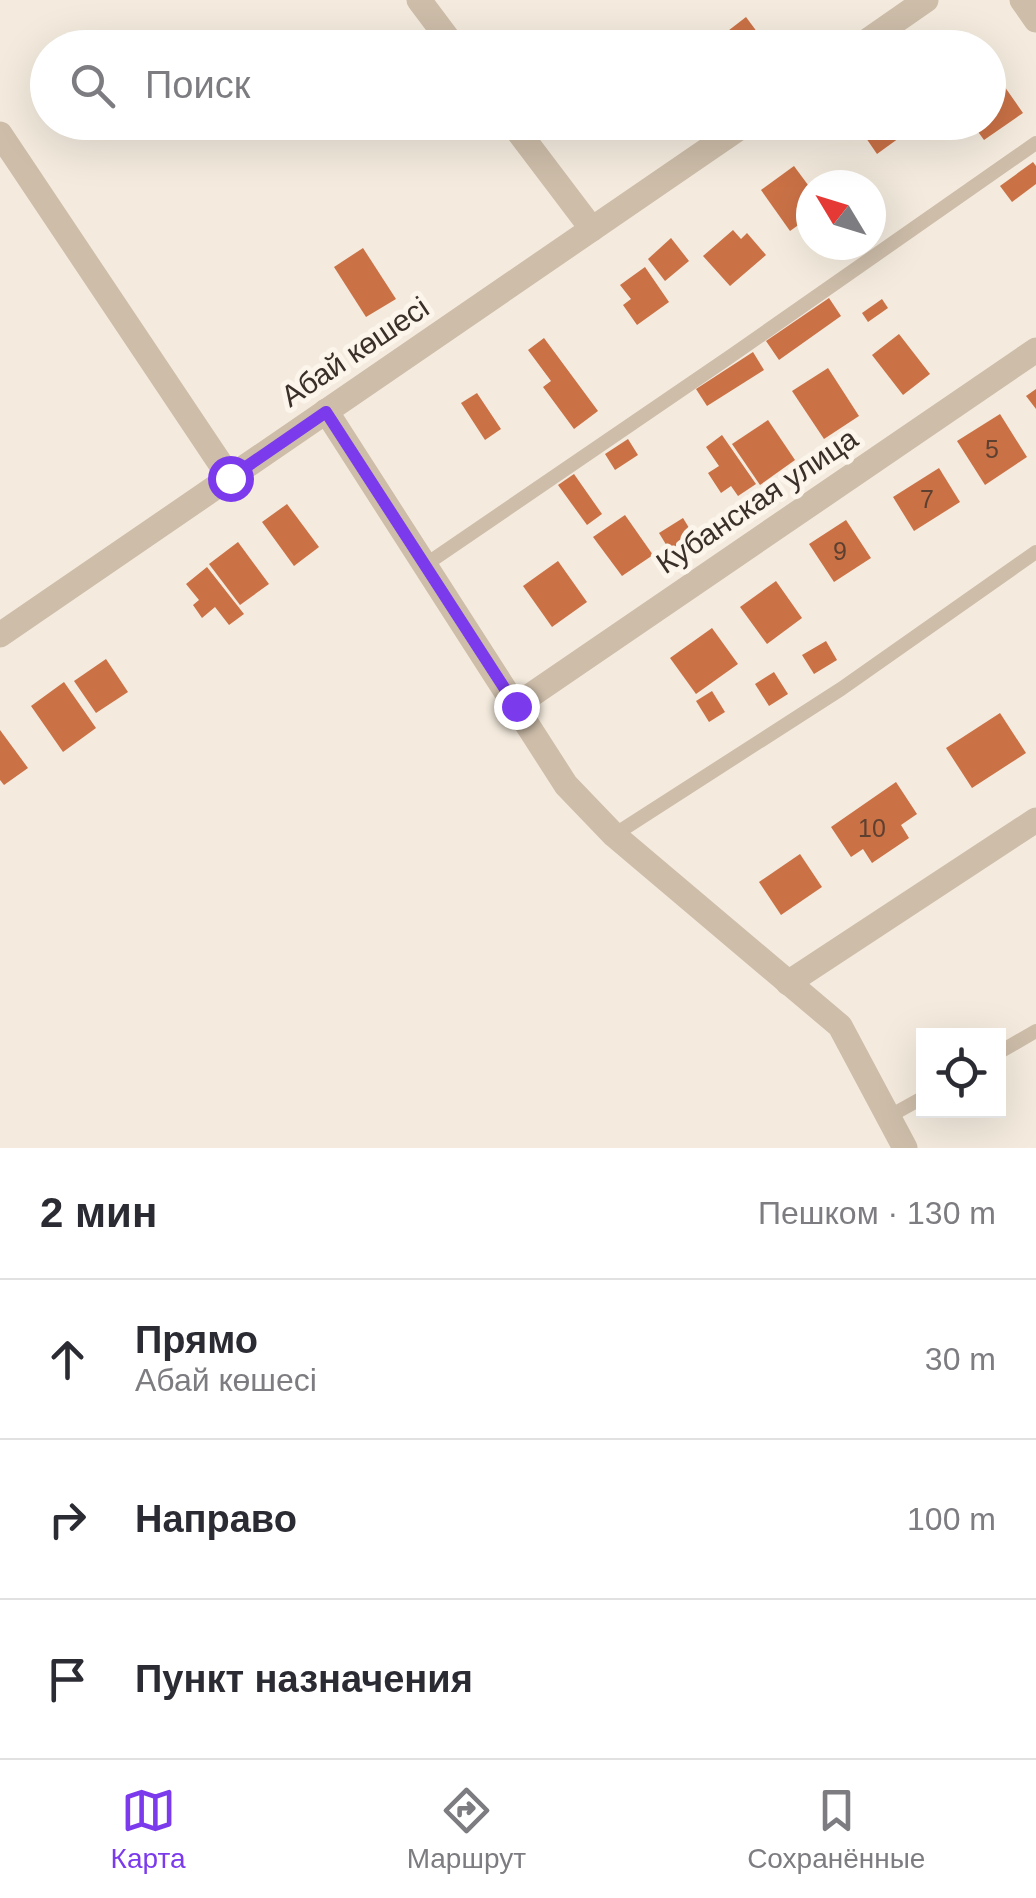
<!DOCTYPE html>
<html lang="ru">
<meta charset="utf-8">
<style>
:root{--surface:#fff;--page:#f2f2f3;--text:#2b2b33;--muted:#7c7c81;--line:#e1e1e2;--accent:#7c3aed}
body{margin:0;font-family:Helvetica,sans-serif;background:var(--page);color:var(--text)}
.controls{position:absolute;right:30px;bottom:30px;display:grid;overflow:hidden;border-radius:0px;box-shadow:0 10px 40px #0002}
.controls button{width:90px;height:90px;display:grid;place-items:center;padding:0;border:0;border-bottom:2px solid var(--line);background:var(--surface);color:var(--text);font:50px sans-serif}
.compass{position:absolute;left:796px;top:170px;width:90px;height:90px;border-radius:50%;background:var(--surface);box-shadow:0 10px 40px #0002;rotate:308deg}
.stop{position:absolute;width:30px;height:30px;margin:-22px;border:8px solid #7c3aed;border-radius:50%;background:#fff}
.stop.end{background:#7c3aed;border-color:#fff;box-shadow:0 2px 10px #0008}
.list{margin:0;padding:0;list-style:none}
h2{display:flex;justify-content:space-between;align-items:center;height:130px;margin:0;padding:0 40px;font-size:42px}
h2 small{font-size:32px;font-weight:400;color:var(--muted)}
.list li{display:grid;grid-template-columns:65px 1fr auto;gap:30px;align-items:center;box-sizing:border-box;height:160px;padding:0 40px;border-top:2px solid var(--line)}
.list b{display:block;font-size:38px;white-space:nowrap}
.list p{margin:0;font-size:32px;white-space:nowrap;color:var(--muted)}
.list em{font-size:32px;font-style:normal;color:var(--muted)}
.icon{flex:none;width:55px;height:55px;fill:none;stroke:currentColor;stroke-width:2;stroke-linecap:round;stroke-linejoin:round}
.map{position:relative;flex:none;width:1036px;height:1148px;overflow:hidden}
.search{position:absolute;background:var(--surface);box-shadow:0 10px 40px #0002;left:30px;right:30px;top:30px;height:110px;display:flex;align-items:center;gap:25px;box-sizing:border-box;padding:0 35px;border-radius:55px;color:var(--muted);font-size:38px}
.sheet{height:610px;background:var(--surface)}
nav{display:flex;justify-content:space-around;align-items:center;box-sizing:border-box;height:140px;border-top:2px solid var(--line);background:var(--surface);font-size:28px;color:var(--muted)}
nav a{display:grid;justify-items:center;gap:5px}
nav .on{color:var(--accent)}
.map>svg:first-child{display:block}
.building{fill:#ca7146}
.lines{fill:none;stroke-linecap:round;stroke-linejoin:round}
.service{stroke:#cdbda9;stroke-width:14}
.minor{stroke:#cdbda9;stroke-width:25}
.route{stroke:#7c3aed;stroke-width:12}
.labels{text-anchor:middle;stroke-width:10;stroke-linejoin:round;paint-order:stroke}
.number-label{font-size:25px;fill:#5e4030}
.street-label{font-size:30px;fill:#3a3029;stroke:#fbf5eb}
</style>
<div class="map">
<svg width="1036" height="1148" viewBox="0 0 1036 1148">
<rect width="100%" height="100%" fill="#f4ebde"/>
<!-- building -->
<g class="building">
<path d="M 746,17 L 769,48 L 713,48 L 711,44 Z"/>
<path d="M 988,63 L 1023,113 L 984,140 L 971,122 L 988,122 Z"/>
<path d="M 855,122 L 915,122 L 917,125 L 877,154 Z"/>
<path d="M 1033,162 L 1036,166 L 1036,184 L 1012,202 L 1000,186 Z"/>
<path d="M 794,166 L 811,189 L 811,216 L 790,231 L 761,190 Z"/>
<path d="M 733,230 L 741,239 L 747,233 L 766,255 L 730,286 L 703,256 Z"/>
<path d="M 671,238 L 689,261 L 665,281 L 648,259 Z"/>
<path d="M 363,248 L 396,299 L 366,317 L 334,267 Z"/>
<path d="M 645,267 L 669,302 L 637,325 L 623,305 L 631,299 L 620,285 Z"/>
<path d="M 829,298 L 841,316 L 779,360 L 766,341 Z"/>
<path d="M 882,299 L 888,308 L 868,322 L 862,313 Z"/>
<path d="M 899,334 L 930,374 L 903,395 L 872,355 Z"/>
<path d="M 544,338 L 598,411 L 574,429 L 543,387 L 551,381 L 528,350 Z"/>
<path d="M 753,352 L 764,370 L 707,406 L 696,389 Z"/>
<path d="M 828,368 L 859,416 L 824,439 L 792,391 Z"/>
<path d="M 1036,389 L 1036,409 L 1026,396 Z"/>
<path d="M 477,393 L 501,429 L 485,440 L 461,403 Z"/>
<path d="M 1000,414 L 1027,457 L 985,485 L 957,441 Z"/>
<path d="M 768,420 L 795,460 L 760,485 L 732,444 Z"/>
<path d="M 722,435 L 756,484 L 738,496 L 731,486 L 721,493 L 708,473 L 719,466 L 706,447 Z"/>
<path d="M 628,439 L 638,455 L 615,470 L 605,454 Z"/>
<path d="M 939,468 L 960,502 L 914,531 L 893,497 Z"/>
<path d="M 574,474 L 602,514 L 587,525 L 558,485 Z"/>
<path d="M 287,504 L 319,547 L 294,566 L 262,522 Z"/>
<path d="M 625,515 L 653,555 L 622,576 L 593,537 Z"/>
<path d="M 683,518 L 694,536 L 670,551 L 659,533 Z"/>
<path d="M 846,520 L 871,558 L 834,582 L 809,544 Z"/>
<path d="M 238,542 L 269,584 L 240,605 L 209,564 Z"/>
<path d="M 558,561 L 587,602 L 552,627 L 523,586 Z"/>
<path d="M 207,567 L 244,614 L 229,625 L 215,607 L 202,618 L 193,605 L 199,600 L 186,584 Z"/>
<path d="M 776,581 L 802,618 L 767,644 L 740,607 Z"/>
<path d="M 712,628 L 738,664 L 696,694 L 670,658 Z"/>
<path d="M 826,641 L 837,660 L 814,674 L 802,655 Z"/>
<path d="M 106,659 L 128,692 L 96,713 L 74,681 Z"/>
<path d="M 774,672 L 788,694 L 769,706 L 755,684 Z"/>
<path d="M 64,682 L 96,728 L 63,752 L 31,706 Z"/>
<path d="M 712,691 L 725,712 L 709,722 L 696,701 Z"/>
<path d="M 1000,713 L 1026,753 L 972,788 L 946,748 Z"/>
<path d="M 0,730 L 28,768 L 4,785 L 0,780 Z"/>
<path d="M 896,782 L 917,814 L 901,825 L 909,838 L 872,863 L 863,849 L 851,857 L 831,827 Z"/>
<path d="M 800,854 L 822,887 L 781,915 L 759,882 Z"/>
</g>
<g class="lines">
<!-- service -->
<g class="service">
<path d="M 425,565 L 731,356 L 1036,143"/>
<path d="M 614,835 L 841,689 L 1036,552"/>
<path d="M 998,1053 L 1036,1031"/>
<path d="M 888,1117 L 924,1097"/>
</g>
<!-- minor -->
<g class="minor">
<path d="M 419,0 L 455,48"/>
<path d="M 1022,0 L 1036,20"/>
<path d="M 857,48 L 926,0"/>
<path d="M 511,122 L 592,229"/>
<path d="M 0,134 L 230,478"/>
<path d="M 326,411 L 566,785 L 614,835 L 840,1026 L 905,1148"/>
<path d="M 0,635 L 748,122"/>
<path d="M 515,706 L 1036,350"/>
<path d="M 788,983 L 1036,820"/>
</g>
</g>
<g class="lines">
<!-- route -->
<path class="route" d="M 230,478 L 326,412 L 516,706"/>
</g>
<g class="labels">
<!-- number labels -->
<g class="number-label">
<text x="992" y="458">5</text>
<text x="927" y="508">7</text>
<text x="840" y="560">9</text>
<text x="872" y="837">10</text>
</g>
<!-- street labels -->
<g class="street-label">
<text transform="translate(355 352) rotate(-34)" y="10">Абай көшесі</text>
<text transform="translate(757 501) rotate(-34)" y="10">Кубанская улица</text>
</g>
</g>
</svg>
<div class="controls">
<button><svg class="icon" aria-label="locate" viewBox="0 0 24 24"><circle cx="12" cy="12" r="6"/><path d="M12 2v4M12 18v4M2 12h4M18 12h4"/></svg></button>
</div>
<svg class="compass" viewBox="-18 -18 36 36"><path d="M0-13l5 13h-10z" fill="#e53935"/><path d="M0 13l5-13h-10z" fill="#7c7c81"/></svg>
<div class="stop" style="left:230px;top:478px"></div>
<div class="stop end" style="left:516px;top:706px"></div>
<div class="search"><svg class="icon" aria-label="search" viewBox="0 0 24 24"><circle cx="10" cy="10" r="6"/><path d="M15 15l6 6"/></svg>Поиск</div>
</div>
<section class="sheet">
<h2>2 мин<small>Пешком · 130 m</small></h2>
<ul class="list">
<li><svg class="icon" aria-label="ahead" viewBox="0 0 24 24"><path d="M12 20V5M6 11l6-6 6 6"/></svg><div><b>Прямо</b><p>Абай көшесі</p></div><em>30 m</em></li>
<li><svg class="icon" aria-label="right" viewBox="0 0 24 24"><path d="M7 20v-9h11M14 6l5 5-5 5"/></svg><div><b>Направо</b></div><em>100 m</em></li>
<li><svg class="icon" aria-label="arrive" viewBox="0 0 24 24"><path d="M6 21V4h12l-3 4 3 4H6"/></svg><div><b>Пункт назначения</b></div></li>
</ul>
</section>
<nav>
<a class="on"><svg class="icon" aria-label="map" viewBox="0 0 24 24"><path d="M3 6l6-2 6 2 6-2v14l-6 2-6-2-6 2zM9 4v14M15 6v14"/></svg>Карта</a>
<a><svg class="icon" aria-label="directions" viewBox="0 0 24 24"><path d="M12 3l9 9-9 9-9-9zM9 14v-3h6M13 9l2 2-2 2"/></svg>Маршрут</a>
<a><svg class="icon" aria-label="saved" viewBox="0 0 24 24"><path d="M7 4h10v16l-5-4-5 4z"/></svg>Сохранённые</a>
</nav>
